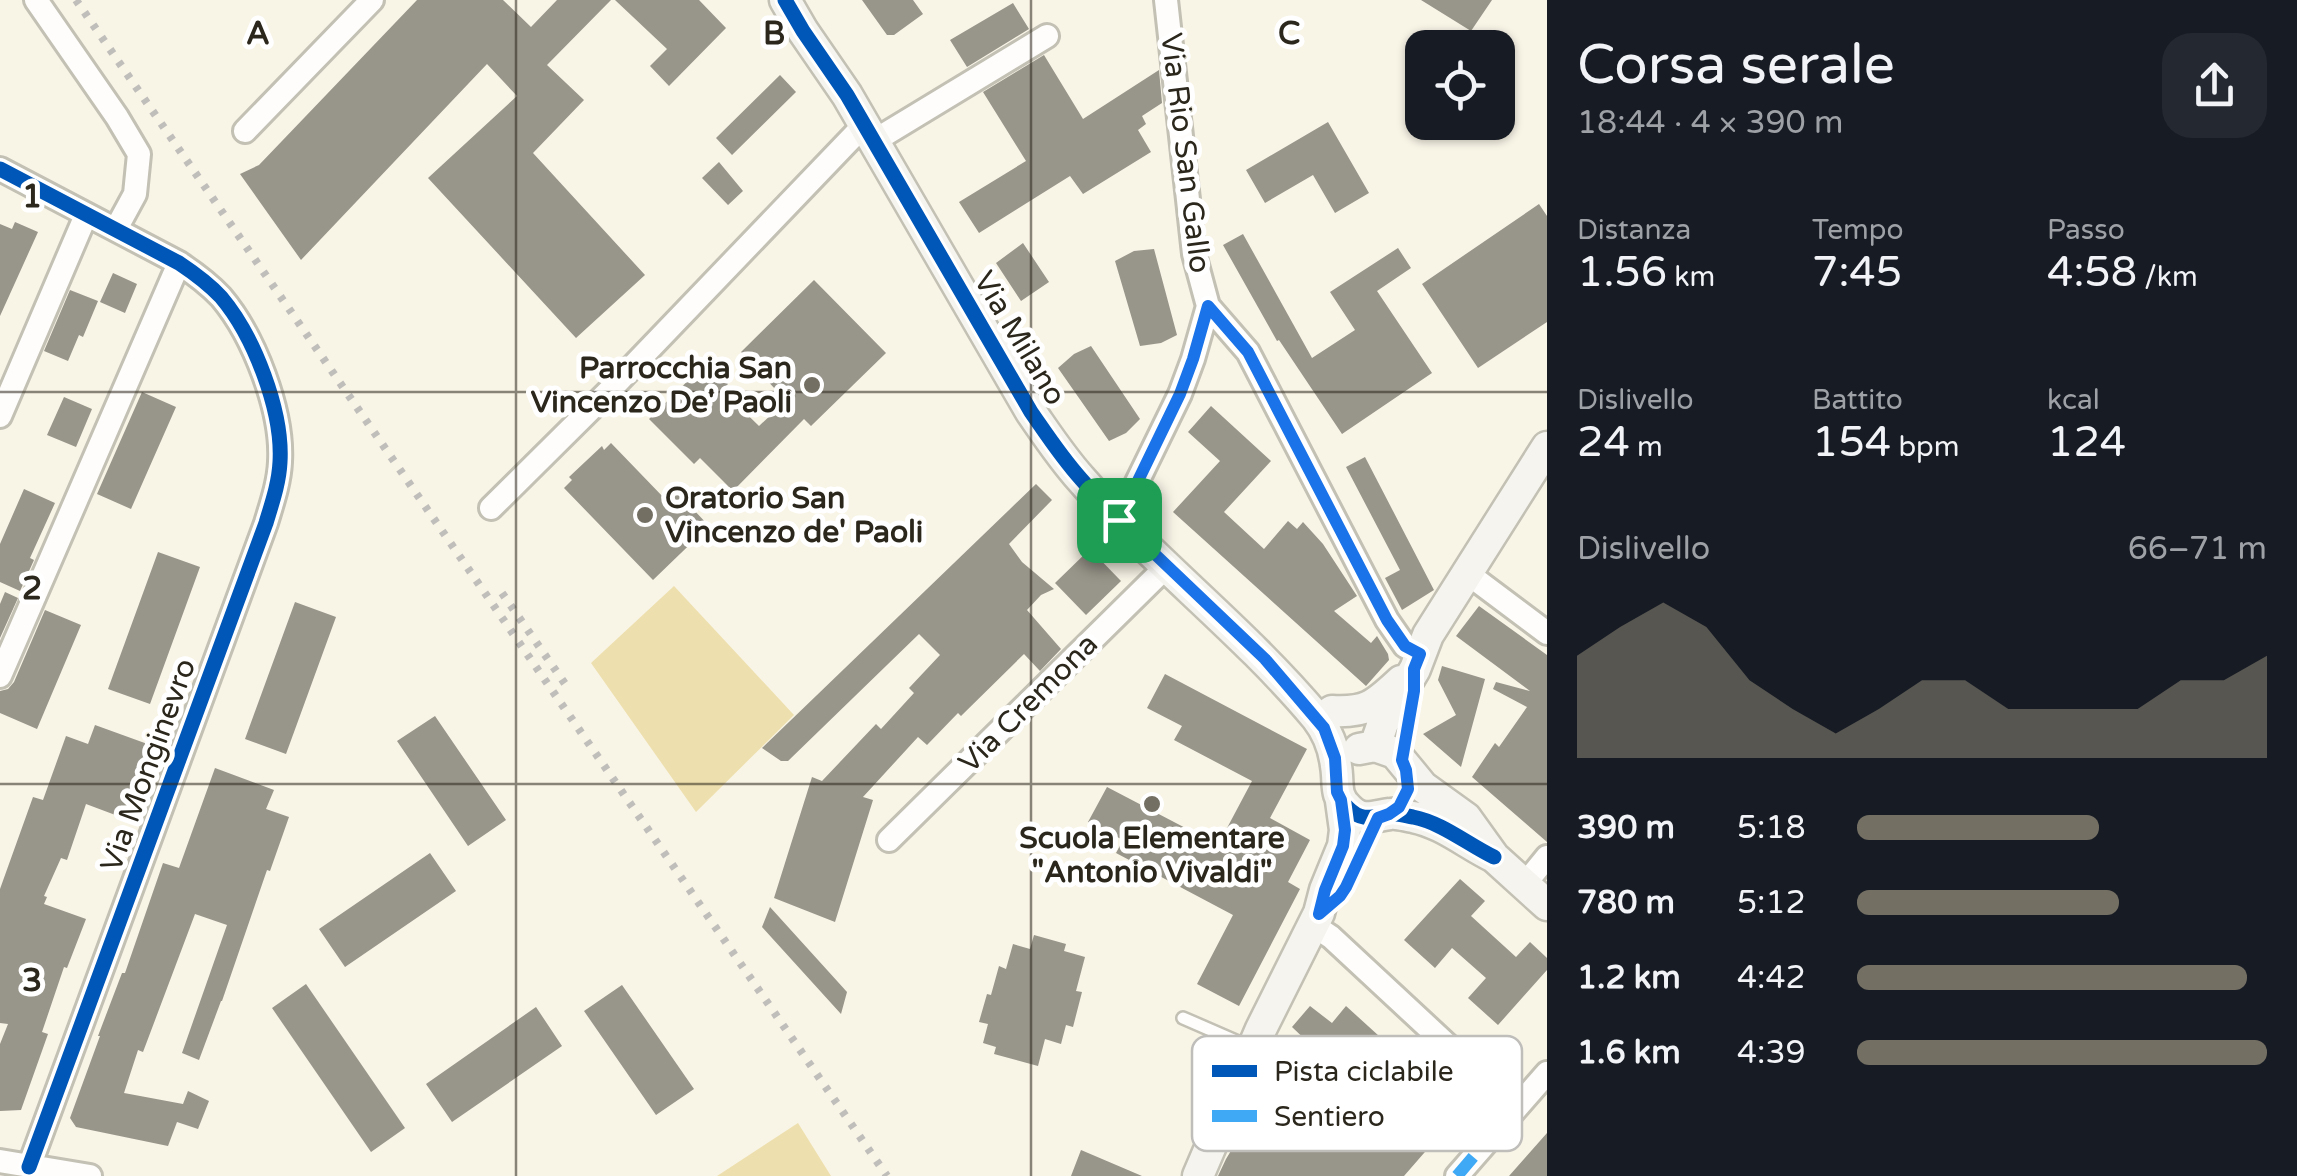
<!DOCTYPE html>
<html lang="it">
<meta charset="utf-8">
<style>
:root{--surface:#171b24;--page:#242831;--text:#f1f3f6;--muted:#9ea1a6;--accent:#736f63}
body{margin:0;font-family:"Varela Round",sans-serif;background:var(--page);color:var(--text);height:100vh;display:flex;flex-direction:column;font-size:38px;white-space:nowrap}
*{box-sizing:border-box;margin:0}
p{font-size:32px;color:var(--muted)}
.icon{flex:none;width:55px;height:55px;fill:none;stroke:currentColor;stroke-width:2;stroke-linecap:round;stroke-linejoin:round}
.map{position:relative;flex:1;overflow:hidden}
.details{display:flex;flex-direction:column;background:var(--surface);width:750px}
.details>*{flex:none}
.fabs{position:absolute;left:1405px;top:30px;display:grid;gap:20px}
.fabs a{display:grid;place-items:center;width:110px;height:110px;border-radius:20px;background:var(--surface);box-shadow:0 2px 8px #0004;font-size:50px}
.pin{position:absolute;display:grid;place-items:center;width:85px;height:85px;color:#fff;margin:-42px;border-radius:20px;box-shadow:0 5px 15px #0006}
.round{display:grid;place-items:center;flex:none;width:105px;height:105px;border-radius:30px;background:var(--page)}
.summary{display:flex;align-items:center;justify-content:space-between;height:170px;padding:0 30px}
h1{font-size:55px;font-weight:600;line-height:75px}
.figures{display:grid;grid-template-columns:repeat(3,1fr);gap:15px;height:170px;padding:10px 30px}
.figures div{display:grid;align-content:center}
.figures b{font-size:42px;font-weight:600}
.figures small{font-size:28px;font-weight:400}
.figures p{font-size:28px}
.chart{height:280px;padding:20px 30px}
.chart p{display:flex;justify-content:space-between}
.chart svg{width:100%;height:180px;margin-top:10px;fill:var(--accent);opacity:.7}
ul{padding:0 30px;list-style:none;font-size:32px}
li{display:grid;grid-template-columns:160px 120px 1fr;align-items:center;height:75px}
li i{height:25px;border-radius:12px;background:var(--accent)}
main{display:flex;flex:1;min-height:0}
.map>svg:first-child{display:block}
.green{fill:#eee0ae}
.building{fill:#98958a}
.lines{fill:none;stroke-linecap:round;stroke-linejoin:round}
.lane-casing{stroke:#c3c0b4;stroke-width:16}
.street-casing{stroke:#c3c0b4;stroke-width:28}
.secondary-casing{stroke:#c3c0b4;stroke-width:35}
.lane{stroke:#fefdfb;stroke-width:11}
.street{stroke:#fefdfb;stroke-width:22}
.secondary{stroke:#f5f4ef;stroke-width:30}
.rail{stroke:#c0bebb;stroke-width:8;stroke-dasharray:5 10;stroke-linecap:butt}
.quiet{stroke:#3fa9f5;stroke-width:12;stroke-dasharray:25 12;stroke-linecap:butt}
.cycleway-casing{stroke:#fff;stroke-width:21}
.cycleway{stroke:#0057b8;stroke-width:15}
.route-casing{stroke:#fff;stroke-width:20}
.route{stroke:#1a73e8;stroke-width:12}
.grid{fill:none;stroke:#2b271c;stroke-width:2.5;stroke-opacity:0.55}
.poi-dot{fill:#736f63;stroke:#fff;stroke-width:4}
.labels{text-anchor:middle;stroke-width:10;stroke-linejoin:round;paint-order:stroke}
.street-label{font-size:30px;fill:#2b271c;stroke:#fff}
.poi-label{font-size:30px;font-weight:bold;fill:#2b271c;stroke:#fff;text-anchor:end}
.key{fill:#fff;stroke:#bfbebb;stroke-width:2.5}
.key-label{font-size:28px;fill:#2b271c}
.grid-label{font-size:32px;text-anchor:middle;font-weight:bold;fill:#2b271c;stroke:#fff;stroke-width:10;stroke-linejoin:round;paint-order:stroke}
</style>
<main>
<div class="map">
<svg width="1547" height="1176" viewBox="0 0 1547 1176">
<rect width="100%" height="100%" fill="#f8f4e6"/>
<!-- green -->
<path class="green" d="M674 586 794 715 696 812 591 663Z
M798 1123 831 1176H717Z"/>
<!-- building -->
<path class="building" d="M417 0H503L531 27 557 0H611L547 65 584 100 533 153 645 275 576 338 428 178 517 96 487 64 301 260 240 174 259 165Z
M615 0H699L726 28 669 86 650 66 667 49Z
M862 0H913L923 14 894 35H887Z
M1421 0H1492L1471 31Z
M1013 3 1029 29 967 67 950 40Z
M1044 55 1083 119 1159 70 1162 103 1142 116 1146 124 1138 130 1151 152 1083 194 1070 176 979 233 959 202 1026 161 983 92Z
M780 75 796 92 732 155 716 138Z
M1328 122 1369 193 1335 213 1313 175 1265 203 1246 170Z
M719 162 743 191 728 205 702 178Z
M1539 204 1547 216V322L1478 368 1422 284Z
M15 222 38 232 0 316V224L12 229Z
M1243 234 1312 358 1355 330 1330 292 1398 248 1411 268 1377 291 1432 373 1342 434 1279 340 1277 341 1223 245Z
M1023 243 1049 282 1021 301 996 263Z
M1154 249 1177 335 1161 343 1140 346 1115 261 1134 251Z
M113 273 137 284 125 313 100 302Z
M814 280 886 353 811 426 804 419 733 491 700 458 694 464 649 419 707 362 728 384 722 390 759 426 786 401 741 352Z
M70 290 98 301 83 337 79 335 68 361 44 351Z
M1091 346 1140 419 1126 433 1109 441 1058 368 1074 354Z
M142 392 176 407 131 509 97 494Z
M64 397 92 409 76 447 47 435Z
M1211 406 1271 461 1224 512 1264 549 1288 521 1297 529 1303 522 1323 544 1357 596 1334 611 1371 643 1377 636 1388 654 1389 660 1366 686 1173 512 1220 461 1188 432Z
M611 443 666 500 676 491 709 526 653 580 564 488 572 480 569 477 602 446 604 450Z
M1365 457 1434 590 1402 610 1385 578 1400 570 1346 467Z
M1036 484 1052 500 1009 544 1022 562 1054 589 1041 595 1027 610 1061 649 1040 671 1024 654 961 716 958 713 927 745 918 737 863 797 873 800 835 922 774 898 812 777 822 781 876 724 881 729 914 693 909 688 940 655 919 634 788 761H781L762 748Z
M24 489 55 503 30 558 34 560 20 591 0 582V544Z
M1090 549 1121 581 1086 615 1055 583Z
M158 552 200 567 150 704 108 689Z
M5 592 18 598 0 638V604Z
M295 602 336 617 286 754 245 739Z
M1479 606 1547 655V842L1472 777 1495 743 1499 747 1527 707 1493 689 1496 682 1530 691 1456 636Z
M45 610 81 625 37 729 0 713V691L8 689 14 682Z
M1442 666 1485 679 1461 767 1423 734 1456 715 1438 680Z
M1165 674 1307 749 1270 818 1310 840 1288 882 1300 889 1239 1006 1197 984 1233 915 1116 853 1123 840 1088 822 1107 787 1218 845 1252 781 1174 740 1182 726 1147 708Z
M435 716 506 820 468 846 397 741Z
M95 725 153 746 126 819 86 804 67 860 61 858 44 896 47 897 44 904 86 919 67 968 64 967 42 1032 48 1034 21 1110 0 1111V1044L8 1024 0 1023V889L33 797 43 800 66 736 88 744Z
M215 768 274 790 266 809 289 817 270 871 267 870 222 1001H221L199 1060 182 1053 227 925 195 914 143 1052 138 1050 124 1093 183 1104 188 1091 209 1101 198 1129 177 1122 168 1146 76 1127 70 1118 100 1036H98L122 973H125L163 863 179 868Z
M430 853 456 891 345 967 319 929Z
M1460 879 1485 901 1471 916 1516 957 1530 942 1547 958V970L1498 1025 1468 998 1486 978 1452 948 1435 968 1404 940Z
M770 907 847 992 841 1014 762 927Z
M1034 935 1066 944 1064 951 1085 957 1076 991 1082 992 1073 1027 1066 1025 1061 1044 1045 1039 1038 1066 994 1054 996 1047 983 1043 988 1024 979 1022 987 994 991 995 999 966 1006 969 1013 944 1030 949Z
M306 984 405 1128 371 1152 272 1008Z
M622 985 694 1089 656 1115 584 1011Z
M1310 1006 1332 1023 1346 1006 1467 1116 1437 1151 1431 1145 1404 1176H1218L1226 1159 1246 1126 1314 1048 1292 1027Z
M536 1007 562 1046 452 1122 426 1084Z
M1547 1133V1176H1509Z
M1081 1150 1142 1176H1071Z"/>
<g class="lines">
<defs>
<path id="lane" d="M1183 1018 1252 1048"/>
<path id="street" d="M36 0 117 117 139 154 135 194 116 229
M245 131 372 0
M874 141 1047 36
M0 169 179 263C194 273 208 283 221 297 254 336 283 411 280 462 279 483 272 503 266 523L29 1167
M1208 306 1248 352 1387 620 1405 646 1420 654
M0 416 86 215
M491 508 609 391 864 125
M1119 519 1180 394 1193 359 1208 306 1194 254 1166 0
M1467 573 1547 633
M0 676 179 263
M889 840 1167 566
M1524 885 1547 857
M1313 925 1331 937 1515 1108
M0 1161 90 1176
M1457 1176 1547 1073"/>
<path id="secondary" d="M785 0 803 31 847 95 1031 412C1047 435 1062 458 1081 479 1154 563 1244 631 1316 717 1327 731 1334 749 1336 766 1339 782 1334 796 1348 808 1363 823 1373 816 1390 814 1397 813 1406 816 1413 817 1443 823 1467 844 1494 857
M1332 711C1368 713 1376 704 1401 681
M1375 746 1383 723 1415 669 1428 635 1547 447
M1359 749 1375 746 1395 753 1423 787 1466 818 1494 857 1547 905
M1198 1176 1261 1029 1319 913 1325 890 1343 846 1345 830 1341 801"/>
</defs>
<!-- lane casing -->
<use href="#lane" class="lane-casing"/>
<!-- street casing -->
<use href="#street" class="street-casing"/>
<!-- secondary casing -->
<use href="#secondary" class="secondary-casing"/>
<!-- lane -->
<use href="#lane" class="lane"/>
<!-- street -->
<use href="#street" class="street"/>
<!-- secondary -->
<use href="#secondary" class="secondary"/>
<!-- rail -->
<path class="rail" d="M76 0 887 1176
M502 593 570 691"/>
<!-- quiet -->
<path class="quiet" d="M1457 1176 1515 1108"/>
<defs>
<path id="cycleway" d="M785 0 803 31 847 95 1031 412C1047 435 1062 458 1081 479 1154 563 1244 631 1316 717 1327 731 1334 749 1336 766 1339 782 1334 796 1348 808 1363 823 1373 816 1390 814 1397 813 1406 816 1413 817 1443 823 1467 844 1494 857
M0 169 179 263C194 273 208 283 221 297 254 336 283 411 280 462 279 483 272 503 266 523L29 1167"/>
</defs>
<!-- cycleway casing -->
<use href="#cycleway" class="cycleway-casing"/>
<!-- cycleway -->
<use href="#cycleway" class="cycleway"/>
</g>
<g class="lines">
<defs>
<path id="route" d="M1208 306 1248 352 1387 620 1405 646 1420 654 1414 669V691L1402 760 1406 770 1408 789 1399 807 1389 814 1378 818 1346 887 1340 896 1319 914 1325 890 1343 846 1345 830 1341 800 1337 792 1335 758 1324 728 1265 659 1119 520 1180 394 1193 359Z"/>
</defs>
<!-- route casing -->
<use href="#route" class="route-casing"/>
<!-- route -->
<use href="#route" class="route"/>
</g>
<!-- grid -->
<path class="grid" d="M516 0V1176M1031 0V1176M0 392H1547M0 784H1547"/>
<!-- markers -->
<g class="poi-dot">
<circle cx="812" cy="385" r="10"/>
<circle cx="645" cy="515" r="10"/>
<circle cx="1152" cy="804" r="10"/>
</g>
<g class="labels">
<!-- street labels -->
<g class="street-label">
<text transform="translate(1186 153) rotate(83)" y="10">Via Rio San Gallo</text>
<text transform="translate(1020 338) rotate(59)" y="10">Via Milano</text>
<text transform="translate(1028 703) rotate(-45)" y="10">Via Cremona</text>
<text transform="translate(148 765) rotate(-70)" y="10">Via Monginevro</text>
</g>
<!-- poi labels -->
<g class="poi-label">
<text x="792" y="378">Parrocchia San<tspan x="792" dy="34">Vincenzo De' Paoli</tspan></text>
<text x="665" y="508" text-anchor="start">Oratorio San<tspan x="665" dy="34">Vincenzo de' Paoli</tspan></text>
<text x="1152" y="848" text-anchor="middle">Scuola Elementare<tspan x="1152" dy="34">"Antonio Vivaldi"</tspan></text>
</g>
</g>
<!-- legend -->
<rect x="1192" y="1036" width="330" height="115" rx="15" class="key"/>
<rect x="1212" y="1065" width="45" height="12" fill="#0057b8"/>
<rect x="1212" y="1110" width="45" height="12" fill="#3fa9f5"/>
<g class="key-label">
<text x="1274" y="1081">Pista ciclabile</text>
<text x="1274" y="1126">Sentiero</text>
</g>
<g class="grid-label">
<text x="258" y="44">A</text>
<text x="774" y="44">B</text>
<text x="1289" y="44">C</text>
<text x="32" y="207">1</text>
<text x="32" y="599">2</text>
<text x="32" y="991">3</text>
</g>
</svg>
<div class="fabs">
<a><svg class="icon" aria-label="locate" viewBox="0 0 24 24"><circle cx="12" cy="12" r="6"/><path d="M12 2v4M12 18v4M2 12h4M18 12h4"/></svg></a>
</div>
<div class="pin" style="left:1119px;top:520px;background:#1e9e55"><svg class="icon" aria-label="arrive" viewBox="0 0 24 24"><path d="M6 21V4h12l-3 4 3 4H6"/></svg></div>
</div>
<section class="details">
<div class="summary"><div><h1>Corsa serale</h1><p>18:44 · 4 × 390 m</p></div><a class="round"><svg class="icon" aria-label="share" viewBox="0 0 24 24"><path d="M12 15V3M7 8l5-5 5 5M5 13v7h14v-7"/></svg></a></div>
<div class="figures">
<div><p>Distanza</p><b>1.56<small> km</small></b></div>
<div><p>Tempo</p><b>7:45</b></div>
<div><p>Passo</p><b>4:58<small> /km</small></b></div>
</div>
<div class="figures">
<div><p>Dislivello</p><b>24<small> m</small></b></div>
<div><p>Battito</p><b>154<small> bpm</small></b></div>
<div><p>kcal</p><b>124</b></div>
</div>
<div class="chart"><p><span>Dislivello</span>66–71 m</p>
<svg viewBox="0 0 160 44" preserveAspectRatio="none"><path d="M0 44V19L10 12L20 6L30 12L40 25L50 32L60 38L70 32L80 25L90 25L100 32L110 32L120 32L130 32L140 25L150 25L160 19V44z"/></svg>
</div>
<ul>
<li><b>390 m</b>5:18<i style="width:59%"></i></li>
<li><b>780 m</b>5:12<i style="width:64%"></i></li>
<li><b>1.2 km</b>4:42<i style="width:95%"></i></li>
<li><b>1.6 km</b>4:39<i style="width:100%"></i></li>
</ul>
</section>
</main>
